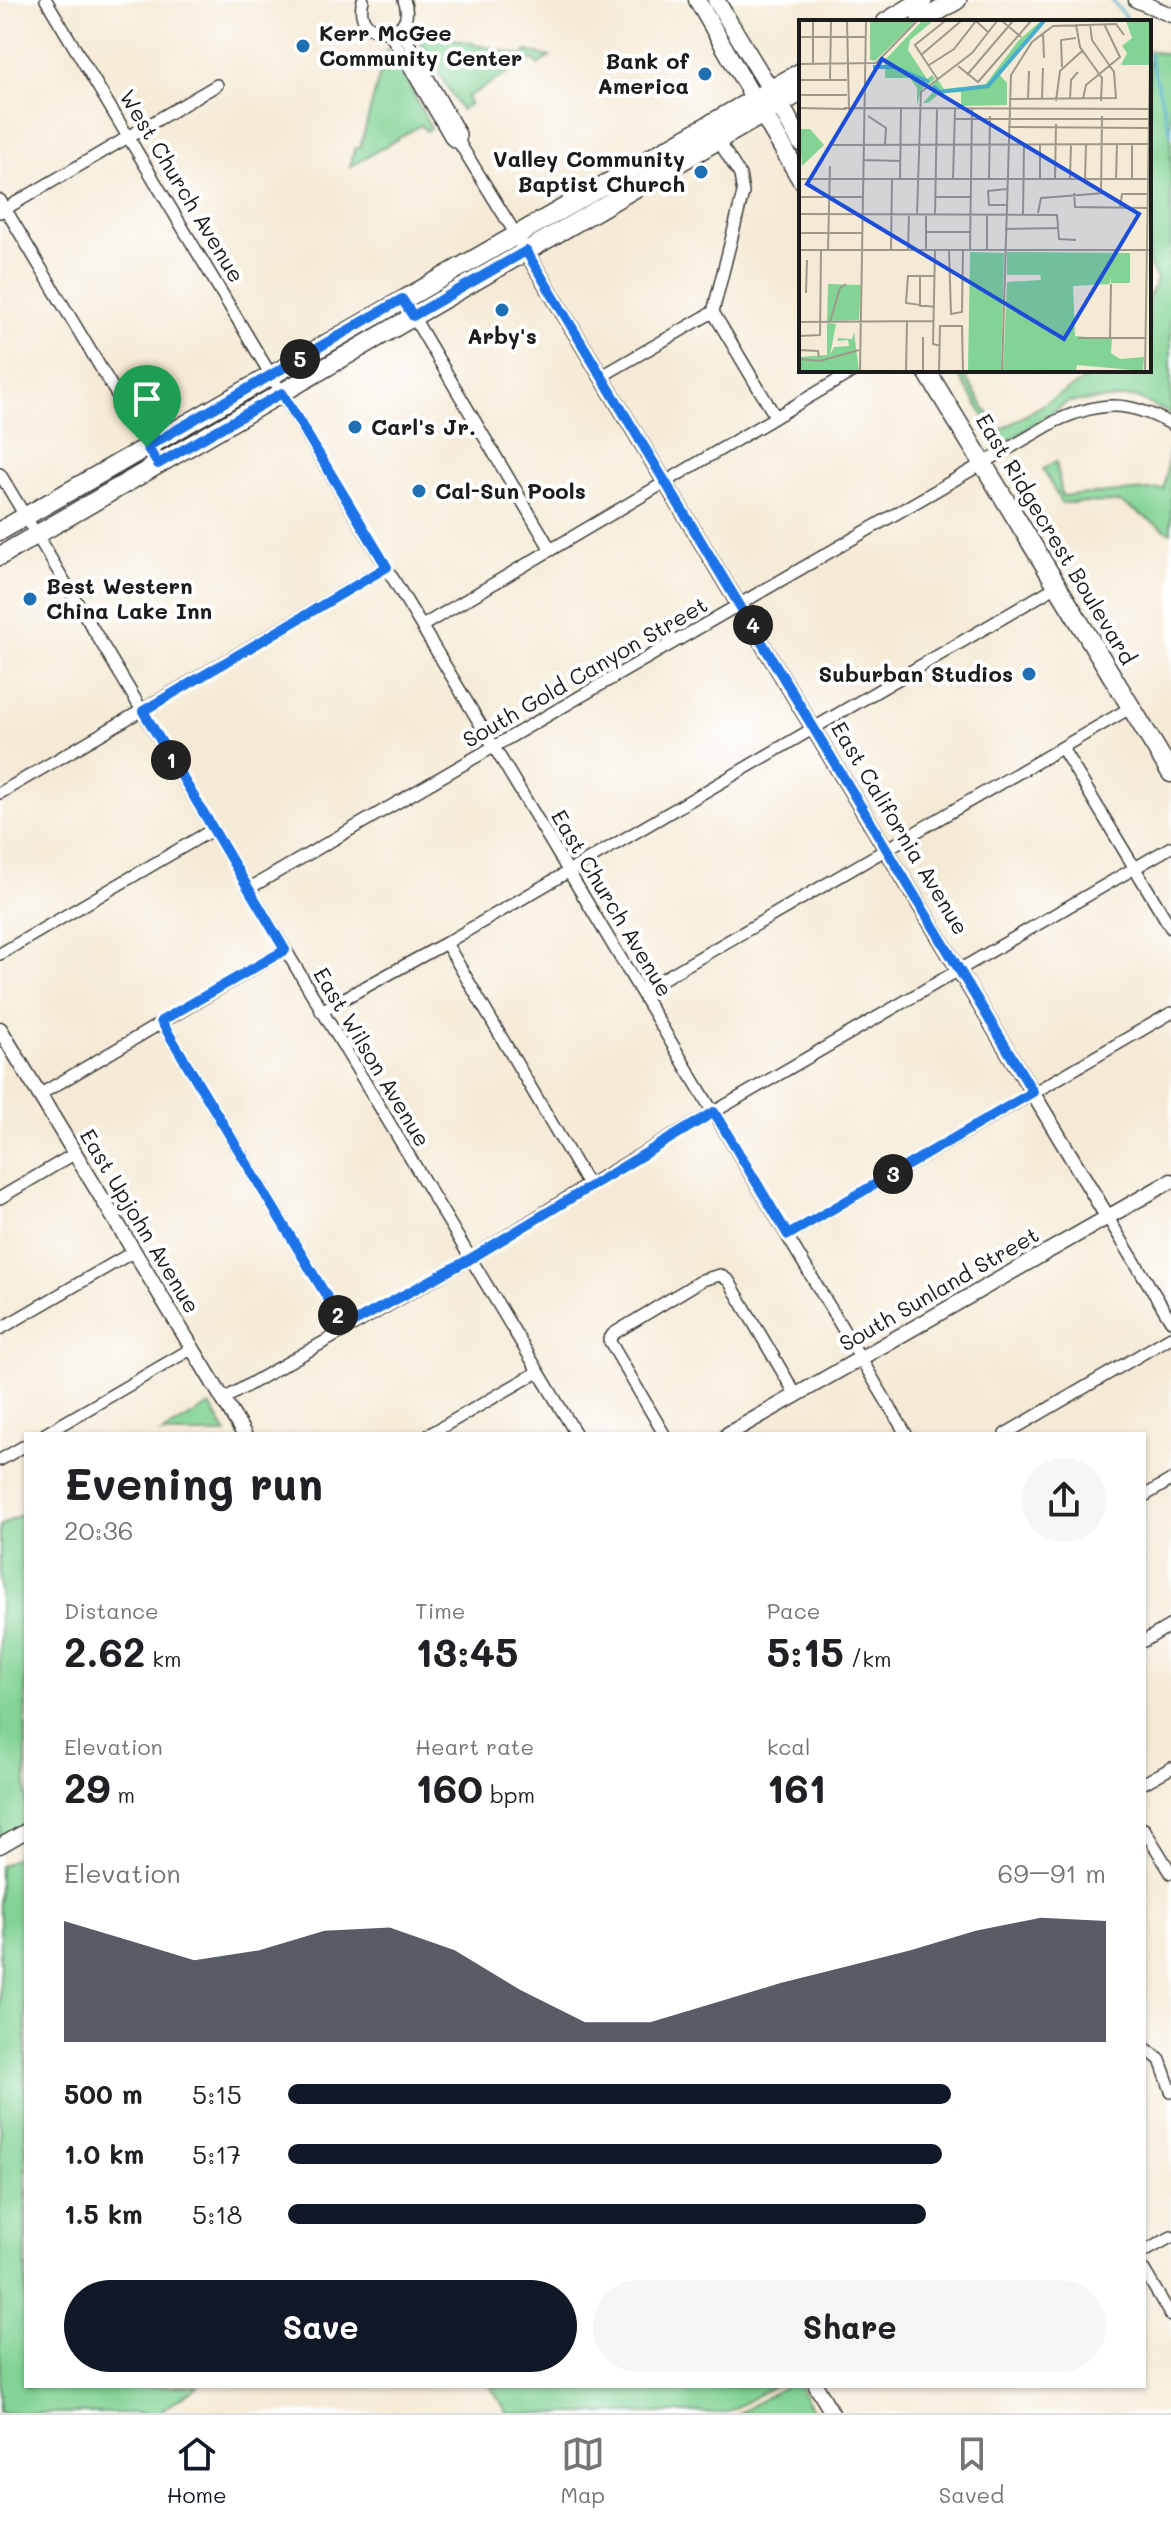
<!DOCTYPE html>
<meta charset="utf-8">
<style>
:root{--surface:#fff;--page:#f6f6f6;--text:#202124;--muted:#757577;--line:#e0e0e0;--accent:#111827}
body{margin:0;font-family:Mali,sans-serif;background:var(--page);color:var(--text);height:100vh;display:flex;flex-direction:column;font-size:30px;white-space:nowrap}
*{box-sizing:border-box;margin:0}
p{font-size:26px;color:var(--muted)}
.icon{flex:none;width:44px;height:44px;fill:none;stroke:currentColor;stroke-width:2;stroke-linecap:round;stroke-linejoin:round}
.map{position:relative;flex:1;overflow:hidden}
.sheet{position:absolute;left:24px;top:1432px;width:1122px;height:956px;display:flex;flex-direction:column;background:var(--surface);border-radius:0px;box-shadow:0 2px 6px #0004}
.sheet>*{flex:none}
.pin{position:absolute;display:grid;place-items:center;width:68px;height:68px;color:#fff;margin:-82px -34px;border-radius:50% 50% 50% 0;rotate:-45deg;box-shadow:0 0 8px #0007}
.pin .icon{rotate:45deg}
.km{position:absolute;width:40px;height:40px;margin:-20px;border-radius:50%;background:#222;color:#fff;font-size:22px;line-height:40px;text-align:center}
.round{display:grid;place-items:center;flex:none;width:84px;height:84px;border-radius:42px;background:var(--page)}
.head{display:flex;align-items:center;justify-content:space-between;height:136px;padding:0 40px}
h1{font-size:44px;font-weight:800;line-height:60px}
.stats{display:grid;grid-template-columns:repeat(3,1fr);gap:12px;height:136px;padding:8px 40px}
.stats div{display:grid;align-content:center}
.stats b{font-size:40px;font-weight:800}
.stats small{font-size:22px;font-weight:400}
.stats p{font-size:22px}
.chart{height:224px;padding:16px 40px}
.chart p{display:flex;justify-content:space-between}
.chart svg{width:100%;height:144px;margin-top:8px;fill:var(--accent);opacity:.7}
.action{display:flex;gap:16px;margin-top:auto;padding:16px 40px}
.action a{flex:1;height:92px;border-radius:48px;background:var(--accent);color:#fff;font-size:32px;font-weight:800;line-height:92px;text-align:center}
.action a+a{background:var(--page);color:var(--text)}
ul{padding:0 40px;list-style:none;font-size:26px}
li{display:grid;grid-template-columns:128px 96px 1fr;align-items:center;height:60px}
li i{height:20px;border-radius:10px;background:var(--accent)}
.menu{display:flex;justify-content:space-around;align-items:center;height:112px;border-top:2px solid var(--line);background:var(--surface);font-size:22px;color:var(--muted)}
.menu a{display:grid;justify-items:center;gap:4px}
.menu .on{color:var(--accent)}
.map>svg:first-child{display:block}
.green{fill:#82d394;stroke:#4f7858;stroke-width:2}
.lines{fill:none;stroke-linecap:round;stroke-linejoin:round}
.stream{stroke:#4aadc9;stroke-width:3}
.minor-casing{stroke:#3d3b38;stroke-width:14}
.tertiary-casing{stroke:#3d3b38;stroke-width:17}
.secondary-casing{stroke:#3d3b38;stroke-width:19}
.primary-casing{stroke:#3d3b38;stroke-width:21}
.minor{stroke:#fff;stroke-width:11}
.tertiary{stroke:#fff;stroke-width:14}
.secondary{stroke:#fff;stroke-width:16}
.primary{stroke:#fff;stroke-width:18}
.route-casing{stroke:#fff;stroke-width:16}
.route{stroke:#1a73e8;stroke-width:10}
.poi-dot{fill:#1f6fb2;stroke:#fff;stroke-width:3}
.labels{text-anchor:middle;stroke-width:8;stroke-linejoin:round;paint-order:stroke}
.poi-label{font-size:22px;font-weight:bold;fill:#1c1c1c;stroke:#fff;text-anchor:start}
.street-label{font-size:22px;fill:#1c1c1c;stroke:#fff}
.inset-river{fill:none;stroke:#4aadc9;stroke-width:4}
.inset-road{fill:none;stroke:#9e988b;stroke-width:2}
.view{fill:#1d4ed8;fill-opacity:0.15;stroke:#1d4ed8;stroke-width:4}
.inset-edge{fill:none;stroke:#1c1c1c;stroke-width:4}
</style>
<div class="map">
<svg width="1171" height="2413" viewBox="0 0 1171 2413">
<rect width="100%" height="100%" fill="#fff"/>
<filter id="ink" filterUnits="userSpaceOnUse"><feTurbulence type="fractalNoise" baseFrequency=".0125" numOctaves="2"/><feDisplacementMap in="SourceGraphic" scale="16" xChannelSelector="R" yChannelSelector="G"/><feConvolveMatrix kernelMatrix="1 2 1 2 8 2 1 2 1" color-interpolation-filters="sRGB"/></filter>
<filter id="wash" filterUnits="userSpaceOnUse"><feTurbulence type="fractalNoise" baseFrequency=".006" numOctaves="4" result="noise"/><feDisplacementMap in="SourceGraphic" scale="32" xChannelSelector="R" yChannelSelector="G"/><feGaussianBlur stdDeviation="1.8" result="paint"/><feColorMatrix in="noise" values="0 0 0 0 0 0 0 0 0 0 0 0 0 0 0 0 0 1.4 0 .05"/><feComposite in="paint" operator="in"/></filter>
<g filter="url(#wash)">
<rect width="100%" height="100%" fill="#f5ead5"/>
<!-- green -->
<path class="green" d="M418 30 523 56 527 51 550 57 538 65 533 59 467 97 470 104 461 110 415 34Z
M386 50 394 57 431 128 426 131 421 125 350 167 355 148H360Z
M1171 50V414L1135 397 1068 402 1009 441H1000L955 370H961L999 431 1101 370H1149V296L1157 279 1149 265V51L1169 55Z
M1171 439V533L1120 502 1061 503 1043 469 1056 461 1062 496 1164 489Z
M210 1405 227 1434H161Z
M26 1512V1822L0 1837V1526Z
M26 1852V2386H198L157 2413H0V1866Z
M490 2386H774L726 2413H508Z
M785 2386H798L814 2413H739Z"/>
<g class="lines">
<!-- stream -->
<path class="stream" d="M1112 0 1129 22
M1149 54 1171 134"/>
</g>
</g>
<g filter="url(#ink)">
<g class="lines">
<defs>
<path id="minor" d="M46 0 906 1434
M363 0C351 43 420 42 404 0
M400 28 460 134V144
M390 34 452 140 460 144 515 233
M0 200 150 450
M0 212 217 85
M713 312 775 416
M411 313 551 550
M602 376 713 312 743 193 740 175 718 140
M0 474 576 1434
M422 626 855 370
M1062 748 1171 928
M0 793 387 567
M248 889 1056 421C1100 401 1128 400 1171 424
M446 943 588 1185
M0 954 212 830
M642 991 1130 708
M321 1011 446 943 1057 586
M161 1021 345 1327
M39 1095 285 950
M0 1198 74 1154
M1108 1218 1171 1321
M788 1235 1171 1013
M0 1329 133 1252
M222 1400 470 1259 588 1185 1171 847
M45 1434 191 1349
M430 1434 538 1372
M664 1434 609 1340 613 1334 702 1280 720 1275 729 1281 796 1395
M1005 1434 1171 1337
M0 1460 26 1445
M1144 1496 1171 1480
M1144 1641 1171 1625
M1144 1783 1171 1768
M1144 1829 1171 1873
M1144 2047 1160 2060 1171 2091
M1144 2252 1171 2237
M1144 2270 1171 2316"/>
<path id="tertiary" d="M1136 0 1171 15
M522 245 1108 1218
M0 1029 244 1434
M728 1434 1171 1181
M0 1846 26 1831
M816 2386 832 2413"/>
<path id="secondary" d="M697 0 754 99
M716 0 770 89"/>
<path id="primary" d="M886 22 923 0
M920 22 957 0
M774 95 801 142
M758 105 801 179
M926 370 1171 773
M0 531 801 72
M0 556 801 92"/>
</defs>
<!-- minor casing -->
<use href="#minor" class="minor-casing"/>
<!-- tertiary casing -->
<use href="#tertiary" class="tertiary-casing"/>
<!-- secondary casing -->
<use href="#secondary" class="secondary-casing"/>
<!-- primary casing -->
<use href="#primary" class="primary-casing"/>
<!-- minor -->
<use href="#minor" class="minor"/>
<!-- tertiary -->
<use href="#tertiary" class="tertiary"/>
<!-- secondary -->
<use href="#secondary" class="secondary"/>
<!-- primary -->
<use href="#primary" class="primary"/>
</g>
</g>
<g class="lines" filter="url(#ink)">
<defs>
<path id="route" d="M526 251 1033 1092 788 1235 714 1112 470 1259 345 1327 161 1021 285 950 143 711 387 567 282 393 158 464 147 447 402 299 413 316Z"/>
</defs>
<!-- route casing -->
<use href="#route" class="route-casing"/>
<!-- route -->
<use href="#route" class="route"/>
</g>
<!-- markers -->
<g class="poi-dot">
<circle cx="303" cy="46" r="8"/>
<circle cx="705" cy="74" r="8"/>
<circle cx="701" cy="172" r="8"/>
<circle cx="502" cy="310" r="8"/>
<circle cx="355" cy="427" r="8"/>
<circle cx="419" cy="491" r="8"/>
<circle cx="30" cy="599" r="8"/>
<circle cx="1029" cy="674" r="8"/>
</g>
<g class="labels">
<!-- poi labels -->
<g class="poi-label">
<text x="319" y="41">Kerr McGee<tspan x="319" dy="25">Community Center</tspan></text>
<text x="689" y="69" text-anchor="end">Bank of<tspan x="689" dy="25">America</tspan></text>
<text x="685" y="167" text-anchor="end">Valley Community<tspan x="685" dy="25">Baptist Church</tspan></text>
<text x="502" y="344" text-anchor="middle">Arby's</text>
<text x="371" y="435">Carl's Jr.</text>
<text x="435" y="499">Cal-Sun Pools</text>
<text x="46" y="594">Best Western<tspan x="46" dy="25">China Lake Inn</tspan></text>
<text x="1013" y="682" text-anchor="end">Suburban Studios</text>
</g>
<!-- street labels -->
<g class="street-label">
<text transform="translate(182 186) rotate(59)" y="8">West Church Avenue</text>
<text transform="translate(1056 539) rotate(59)" y="8">East Ridgecrest Boulevard</text>
<text transform="translate(585 672) rotate(-30)" y="8">South Gold Canyon Street</text>
<text transform="translate(900 828) rotate(59)" y="8">East California Avenue</text>
<text transform="translate(612 903) rotate(59)" y="8">East Church Avenue</text>
<text transform="translate(372 1057) rotate(59)" y="8">East Wilson Avenue</text>
<text transform="translate(140 1221) rotate(59)" y="8">East Upjohn Avenue</text>
<text transform="translate(939 1289) rotate(-30)" y="8">South Sunland Street</text>
</g>
</g>
<!-- overview -->
<g transform="translate(799 20)">
<rect width="352" height="352" fill="#f5ead5"/>
<path d="M71 1H117L76 41 71 40ZM123 1H134L111 20 109 30 128 59 133 55 136 59 123 69 118 85V68L111 58H86V40ZM242 1H247L199 53 208 63V85L162 86V72L141 73 129 83H124L134 72 130 67 139 60 145 69 186 65 220 20ZM327 1H352V87L351 45H322L328 33 323 26 333 18ZM0 109H11L25 125 3 146ZM171 232 205 233 202 351H169ZM208 232 331 233V263H312V256L311 264 274 266 276 316 313 319 312 333 321 339 345 337 344 351 278 345 277 351H204L208 262 242 260 241 255H208ZM29 264 62 265 60 300 28 301ZM28 303 37 304 31 335 35 327 50 326 49 320 39 321V318L53 319 55 312 60 351H0V337L28 335Z" fill="#82d394"/>
<path class="inset-river" d="M74 47H95L130 62M134 66 141 72 189 66 245 1"/>
<path class="inset-road" d="M48 1 50 90M203 1 222 17M277 4 281 27 303 58 302 81M244 13 245 38M0 17H67M122 35 162 1M0 44 77 43 118 1M14 44V1M130 45 155 29 177 1 189 12M159 46 179 62 232 1M263 47 262 20 277 18M168 55 214 1M0 60H48M31 60 32 1M139 60 116 25 146 1M0 75H48M210 79 317 78 315 52 293 20 291 4M229 79 230 51M243 79 244 48M271 79 272 60 279 52M284 79 287 65 321 37 305 4M257 81 261 51 283 31M0 88 47 89M45 88 352 89M69 96 87 108 86 124M156 99H351M209 107 351 108M31 125 352 124M65 140 102 141M241 158V124M0 159H352M101 159 102 89M154 159 156 89M190 159 191 96M256 159 257 104M271 159 272 124M286 159 287 124M317 159 318 124M333 159V124M302 172 303 96M275 173 276 187 349 188M0 177H64M137 177H172M207 185H190L189 171 208 169M321 188 323 174H349M239 193 242 178 306 173M0 194 258 195 260 219 277 220M118 195 122 72 173 33 198 1M136 195 138 89M224 195 225 124M206 209 260 208M127 212H171M0 213H64M0 230H64M29 230 31 146M64 230H352M92 230 93 159M109 230 110 195M127 230V195M136 230 134 324 141 326M150 230 152 294 163 292 164 230M171 230 173 89M188 230V195M7 273 8 240M121 287V256M135 287 107 283 109 256H135M0 302 135 301M31 302 41 268 47 264M0 316 21 315 22 230M279 318H347M311 318 312 264M0 330 19 331 20 337M0 339 21 341 60 330M61 351 67 1M107 351 108 301M124 351V317M140 351 141 306H163L164 351M203 351 212 55 233 22 254 6 317 4 325 15M346 351 351 39"/>
<path class="view" d="M83 39 340 194 265 319 8 164Z"/>
<rect width="352" height="352" class="inset-edge"/>
</g>
</svg>
<div class="pin" style="left:147px;top:447px;background:#1e9e55"><svg class="icon" aria-label="arrive" viewBox="0 0 24 24"><path d="M6 21V4h12l-3 4 3 4H6"/></svg></div>
<b class="km" style="left:171px;top:760px">1</b>
<b class="km" style="left:338px;top:1315px">2</b>
<b class="km" style="left:893px;top:1174px">3</b>
<b class="km" style="left:753px;top:625px">4</b>
<b class="km" style="left:300px;top:359px">5</b>
<section class="sheet">
<div class="head"><div><h1>Evening run</h1><p>20:36</p></div><a class="round"><svg class="icon" aria-label="share" viewBox="0 0 24 24"><path d="M12 15V3M7 8l5-5 5 5M5 13v7h14v-7"/></svg></a></div>
<div class="stats">
<div><p>Distance</p><b>2.62<small> km</small></b></div>
<div><p>Time</p><b>13:45</b></div>
<div><p>Pace</p><b>5:15<small> /km</small></b></div>
</div>
<div class="stats">
<div><p>Elevation</p><b>29<small> m</small></b></div>
<div><p>Heart rate</p><b>160<small> bpm</small></b></div>
<div><p>kcal</p><b>161</b></div>
</div>
<div class="chart"><p><span>Elevation</span>69–91 m</p>
<svg viewBox="0 0 160 44" preserveAspectRatio="none"><path d="M0 44V7L10 13L20 19L30 16L40 10L50 9L60 16L70 28L80 38L90 38L100 32L110 26L120 21L130 16L140 10L150 6L160 7V44z"/></svg>
</div>
<ul>
<li><b>500 m</b>5:15<i style="width:81%"></i></li>
<li><b>1.0 km</b>5:17<i style="width:80%"></i></li>
<li><b>1.5 km</b>5:18<i style="width:78%"></i></li>
</ul>
<div class="action"><a>Save</a><a>Share</a></div>
</section>
</div>
<nav class="menu">
<a class="on"><svg class="icon" aria-label="home" viewBox="0 0 24 24"><path d="M3 11l9-7 9 7M6 9v11h12V9"/></svg>Home</a>
<a><svg class="icon" aria-label="map" viewBox="0 0 24 24"><path d="M3 6l6-2 6 2 6-2v14l-6 2-6-2-6 2zM9 4v14M15 6v14"/></svg>Map</a>
<a><svg class="icon" aria-label="saved" viewBox="0 0 24 24"><path d="M7 4h10v16l-5-4-5 4z"/></svg>Saved</a>
</nav>
